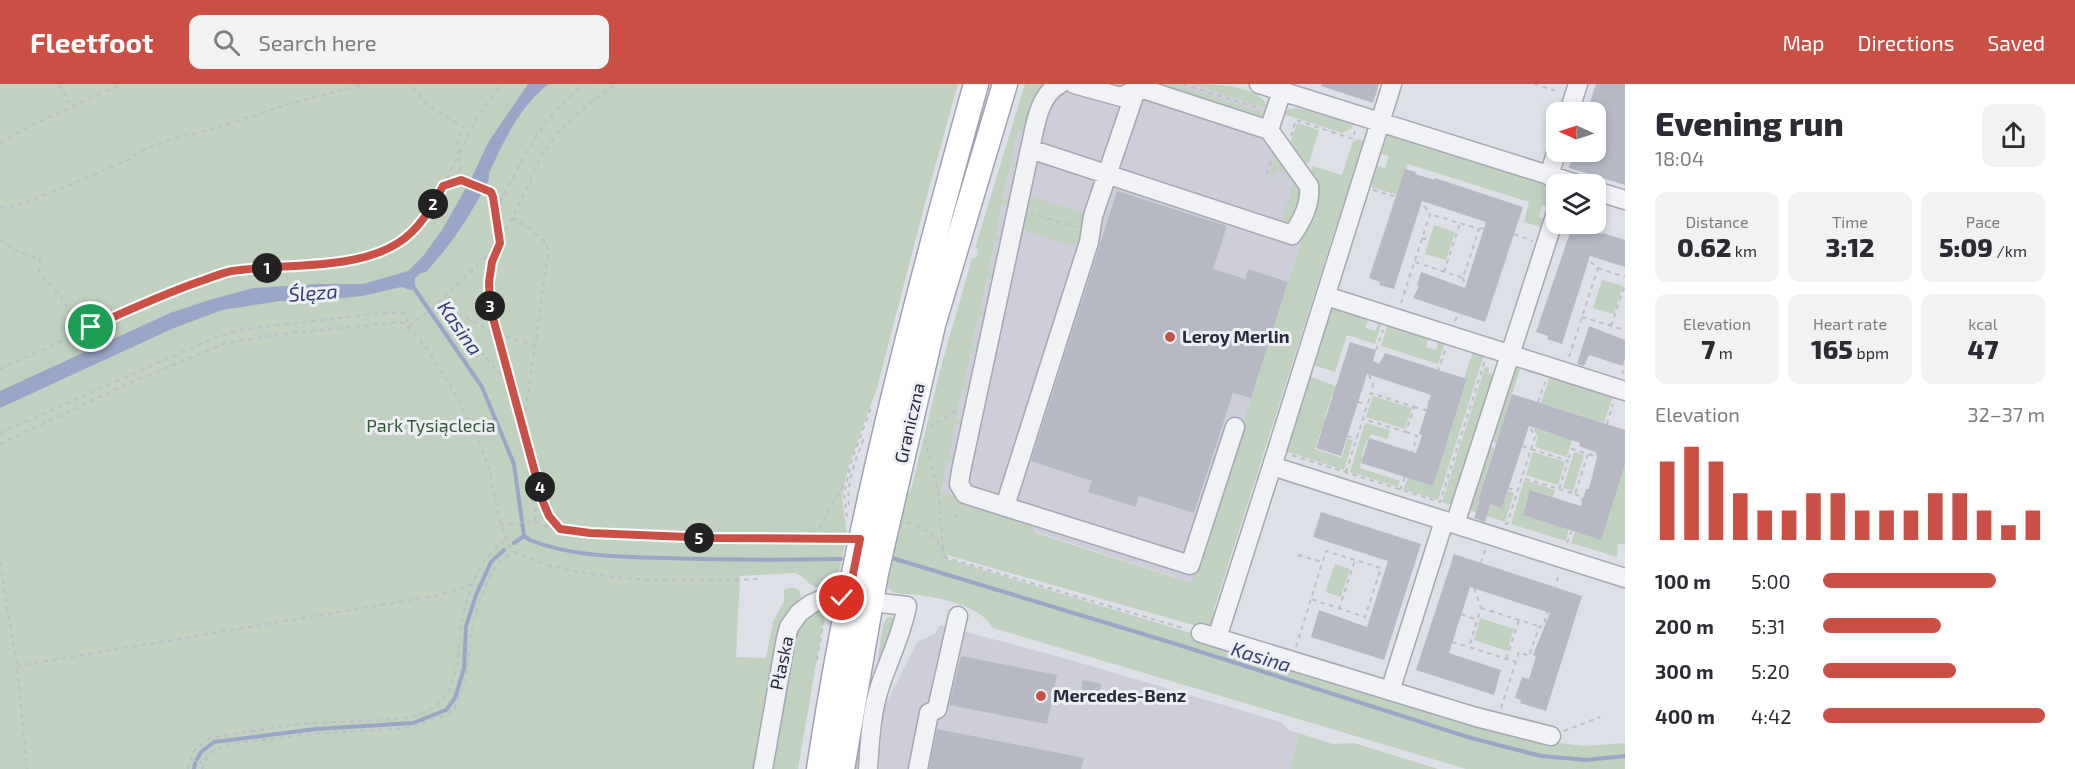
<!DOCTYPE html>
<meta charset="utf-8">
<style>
:root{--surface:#fff;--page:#f2f2f3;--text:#2b2b33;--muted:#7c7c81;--accent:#ca5046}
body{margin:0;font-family:"Exo 2",sans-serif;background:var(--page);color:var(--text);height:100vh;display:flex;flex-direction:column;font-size:22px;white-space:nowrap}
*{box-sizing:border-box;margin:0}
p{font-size:20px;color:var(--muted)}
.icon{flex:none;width:33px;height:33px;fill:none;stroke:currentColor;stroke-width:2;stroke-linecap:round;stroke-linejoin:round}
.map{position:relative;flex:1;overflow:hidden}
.side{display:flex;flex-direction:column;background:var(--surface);width:450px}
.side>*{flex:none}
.needle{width:39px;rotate:273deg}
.buttons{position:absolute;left:1546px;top:18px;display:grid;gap:12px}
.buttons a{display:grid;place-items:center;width:60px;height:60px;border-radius:12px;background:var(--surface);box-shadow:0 3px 9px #0003;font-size:30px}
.pin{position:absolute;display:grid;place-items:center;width:51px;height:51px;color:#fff;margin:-26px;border:3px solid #fff;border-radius:50%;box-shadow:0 2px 6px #0007}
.km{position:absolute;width:30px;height:30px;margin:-15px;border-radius:50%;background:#222;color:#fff;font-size:16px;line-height:30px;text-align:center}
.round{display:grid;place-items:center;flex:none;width:63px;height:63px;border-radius:12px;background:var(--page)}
.headline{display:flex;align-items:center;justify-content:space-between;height:102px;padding:0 30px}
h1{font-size:33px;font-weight:800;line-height:45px}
.metrics{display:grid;grid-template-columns:repeat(3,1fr);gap:9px;height:102px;padding:6px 30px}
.metrics div{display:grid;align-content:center;border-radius:12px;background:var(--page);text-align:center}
.metrics b{font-size:26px;font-weight:800}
.metrics small{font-size:16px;font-weight:400}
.metrics p{font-size:16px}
.chart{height:168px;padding:12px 30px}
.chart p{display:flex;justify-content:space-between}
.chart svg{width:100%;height:108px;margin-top:6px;stroke:var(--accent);stroke-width:6}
ul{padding:0 30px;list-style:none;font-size:20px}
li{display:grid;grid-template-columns:96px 72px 1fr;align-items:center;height:45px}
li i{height:15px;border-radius:8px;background:var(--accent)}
header{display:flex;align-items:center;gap:36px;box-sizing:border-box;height:84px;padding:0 30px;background:var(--accent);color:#fff}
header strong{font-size:28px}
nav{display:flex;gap:33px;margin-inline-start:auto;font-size:21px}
.search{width:420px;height:54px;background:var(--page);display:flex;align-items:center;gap:15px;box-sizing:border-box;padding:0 21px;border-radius:12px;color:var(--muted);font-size:22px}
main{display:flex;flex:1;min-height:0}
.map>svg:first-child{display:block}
.built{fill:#cdced9}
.green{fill:#c0d1c0}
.water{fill:#9aa6c7}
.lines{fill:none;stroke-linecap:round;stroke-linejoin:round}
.stream{stroke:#9aa6c7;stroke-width:4}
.building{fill:#b6b8c4}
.minor-casing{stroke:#a4a6b2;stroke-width:21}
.major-casing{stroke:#9ea2b3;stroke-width:27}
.path{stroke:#bdbec6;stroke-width:2;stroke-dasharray:4.5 4.5;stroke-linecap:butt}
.minor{stroke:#f1f2f6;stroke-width:18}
.major{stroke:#fff;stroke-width:24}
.route-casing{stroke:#fff;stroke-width:12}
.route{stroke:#ca5046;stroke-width:8}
.poi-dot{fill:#ca5046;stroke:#eeeff5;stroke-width:2}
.labels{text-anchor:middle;stroke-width:6;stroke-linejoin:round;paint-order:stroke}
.poi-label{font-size:18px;font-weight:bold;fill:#282b3e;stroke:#eeeff5;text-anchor:start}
.street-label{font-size:18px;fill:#282b3e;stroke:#eeeff5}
.park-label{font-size:18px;fill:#365937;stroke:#eeeff5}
.water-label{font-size:20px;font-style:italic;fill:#334171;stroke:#eeeff5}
</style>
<header>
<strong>Fleetfoot</strong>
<div class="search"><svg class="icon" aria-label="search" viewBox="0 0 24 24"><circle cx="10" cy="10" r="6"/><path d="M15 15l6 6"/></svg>Search here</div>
<nav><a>Map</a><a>Directions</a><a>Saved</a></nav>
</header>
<main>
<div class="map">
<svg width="1625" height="685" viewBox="0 0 1625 685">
<rect width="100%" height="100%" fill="#dee0e8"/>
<!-- built -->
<path class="built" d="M1033 0H1189L1283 30 1280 36 1282 50 1313 90 1316 100V110L1193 499 1036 448 1029 436 941 408 947 377 956 374 948 372 955 340 963 341 964 337 956 336 963 303 972 300 964 299 971 266 979 263 972 262 979 229 987 227 980 225 987 193 996 190 988 189 995 156 1003 153 996 152 1010 83 1019 80 1011 78 1018 45Z
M940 541 1060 573 1281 638 1290 647 1298 649 1291 685H879L883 625 917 558 935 550Z"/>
<!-- green -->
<path class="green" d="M0 0H958L928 108 877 304 849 380 842 412 847 451 838 492 818 504C808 501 805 492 795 489L740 492 736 573 766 574 773 538 784 517V506L792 503 799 506 801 512 755 685H0Z
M1025 0H1042L1028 47 1018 46 1011 78 1019 80V84L1010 83 1003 115 1011 117V121L1002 120 996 152 1003 153V158L995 156 988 188 996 190 995 194 987 193 980 225 987 227V231L979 230 972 262 979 263 980 268 971 267 964 298 972 300V305L963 303 956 335 964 337 963 341 955 340 949 372 956 374 955 378 947 377 941 408 1030 436 1036 449 1192 499 1316 111V100L1311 87 1313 82 1342 91 1353 57H1356L1357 55 1367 59 1361 64 1214 525 1216 531 1212 541 1204 544 947 471V475L1551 658 1584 662 1625 659V685H1466L993 544C979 521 944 515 919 511 907 509 896 512 888 504L886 496 900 432 912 402 942 279 972 174H976L978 165 975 164Z
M1163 0H1176L1268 30 1266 36 1161 5Z
M1189 0C1211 0 1262 0 1268 25Z
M1297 24 1355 36 1352 44 1342 49 1283 30 1289 25Z
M1297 39 1319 46 1309 79H1304L1290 60Z
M1388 50H1395L1552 100 1556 107 1551 124 1542 121 1539 133 1547 136 1543 144 1524 138 1529 118 1408 80 1397 111 1371 103 1377 82 1385 84 1389 72 1381 70Z
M1280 70C1295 90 1305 99 1298 124 1296 132 1294 136 1289 141L1272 136 1273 134 1282 136 1294 97 1286 94 1287 89 1276 86 1273 94 1269 93 1275 74Z
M1029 112 1089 130 1082 160 1075 158 1074 162 1023 146 1024 141 1022 140Z
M1434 141 1455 148 1446 176 1425 170Z
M1602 196 1623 202 1614 230 1593 224Z
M1334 223 1372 235 1371 237 1368 236 1365 244 1375 247 1378 240 1374 238 1375 236 1382 238 1375 260 1347 251 1335 288 1313 281 1330 226Z
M1388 240 1432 254 1431 256H1428L1426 263 1436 266 1438 259 1435 257V255L1445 258 1438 280 1381 262Z
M1473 267 1484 271 1438 416 1403 405 1408 394 1433 401 1467 296 1464 294Z
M1512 280 1520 282V286L1496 359 1486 356Z
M1485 283 1489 284 1488 289 1494 291 1454 422 1442 418Z
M1309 292 1338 303 1335 311H1332L1324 335 1327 337 1324 346H1321L1315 365 1342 374 1347 355 1353 356 1344 386 1285 367Z
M1550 292 1613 312 1604 339 1541 319Z
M1373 312 1412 324 1405 345 1366 333Z
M1365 339 1390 346 1387 355 1371 350 1364 363 1360 384 1400 397 1398 403 1350 388Z
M1533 344 1572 356 1567 373 1535 363 1538 353Z
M1484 361 1494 364 1478 416 1502 424 1508 407 1514 409 1505 438 1464 424Z
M1533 368 1565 378 1558 401 1526 391Z
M1574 368 1584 371 1573 407 1563 404Z
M1625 380V461L1618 459 1617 473 1571 459 1575 447Z
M1524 396 1555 406 1553 413 1531 406 1523 431 1569 445 1566 457 1511 440Z
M1335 480 1350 485 1341 513 1325 508Z
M819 525V529L824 533 798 685H769L795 549 805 534Z
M891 532 895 536 864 685H853C857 661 862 638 869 615 876 591 879 565 883 540L887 534Z
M1480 534 1514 545 1507 567 1474 556Z
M1298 649 1333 660 1354 659 1438 685H1291Z"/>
<!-- water -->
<path class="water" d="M528 0H549C520 21 504 57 489 89V96C471 130 452 160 426 188L421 189 415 194V203L411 206 401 203 362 212 303 218 280 217 222 226 174 244 0 324V307L170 229 206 217 253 204 317 200H363L408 187 423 172 442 146 470 97 489 57Z"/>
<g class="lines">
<!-- stream -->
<path class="stream" d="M412 201 482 303 514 380 524 452 530 456C572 473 622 473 666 474 724 476 782 476 841 475
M514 459 524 452
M892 474 1176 560 1471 654 1541 672 1586 676 1625 672
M197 675 201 668 214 658 316 645 413 639 446 626 455 614 464 584 466 542 476 511 491 478 504 466
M194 685 195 679"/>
</g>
<!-- building -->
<path class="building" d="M1322 0H1379L1373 19 1321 2Z
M1596 0H1625V101L1569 84 1574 68H1596V28H1587Z
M1405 85 1416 88 1415 90 1435 96V94L1523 123 1485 238 1413 214 1419 202 1417 201 1421 188 1465 204 1486 138 1422 117 1394 205 1379 201 1380 198 1369 194Z
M1117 107 1227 142 1213 185 1245 195 1248 185 1288 198 1251 314 1233 309 1194 429 1139 412 1136 423 1088 408 1092 397 1031 377Z
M1573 140 1602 150 1603 149 1625 156V183L1590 172 1562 260 1547 255 1548 252 1536 248Z
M1589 242 1625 256V275L1623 282 1589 271 1584 282 1577 280Z
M1350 258 1376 266 1373 277 1379 280 1385 269 1467 295 1433 402 1361 379 1369 354 1416 369 1422 351 1419 350 1431 311 1367 290 1341 372 1316 364Z
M1512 310 1625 346V380L1601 456 1523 431 1530 406 1581 422 1586 405H1589L1598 369 1579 362 1580 359 1529 342 1502 424 1490 420 1485 438 1474 434 1480 417 1478 416Z
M1321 428 1421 460 1384 576 1311 553 1319 526 1367 543 1388 477 1313 453Z
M1454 470 1582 512 1546 627 1520 619 1521 616 1515 614 1522 593 1529 595 1536 572 1533 571 1550 529 1470 503 1449 569 1501 586 1494 611 1416 586Z
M961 572 1057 591 1047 640 949 621Z
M1083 596 1101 600 1098 618 1079 615Z
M937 645 1084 674 1081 685H929Z"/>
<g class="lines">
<defs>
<path id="minor" d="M1060 0C1038 11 1035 44 1030 65L1292 151C1302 137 1311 120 1309 102L1269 46 1137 3
M1074 0 1121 13 1135 6
M1259 0 1577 100
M1392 0 1272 382 1625 494
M1569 28 1578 0
M1269 46 1282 7
M1030 65 961 387 959 400 965 410 1190 481 1235 343
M1549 92 1557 66
M1596 107 1625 116
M1326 212 1625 307
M1005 422 1089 158 1093 132 1138 0
M1455 440 1557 126
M1201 549 1476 633 1551 652
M1217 554 1272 382
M1390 607 1444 437
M763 685 786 554 789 543 799 529 811 520 827 513 907 522C902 550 889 575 880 602 871 629 870 657 868 685
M918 685 929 629 937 625 958 532"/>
<path id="major" d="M819 685C854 453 913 226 976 0
M842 685 876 489 933 241 1005 0"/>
</defs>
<!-- minor casing -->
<use href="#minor" class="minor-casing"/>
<!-- major casing -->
<use href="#major" class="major-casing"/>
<!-- path -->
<path class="path" d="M59 0 68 17 76 22
M1183 0 1261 25
M1534 0 1560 8
M1291 52 1296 36 1353 55 1355 47
M0 59 30 42 121 0
M1267 90 1271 77
M461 96 459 71 478 32 502 0
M1373 106 1396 113
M0 124 16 122 63 104 127 76 142 66 169 56 212 45 292 19 366 0
M496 126C520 80 542 31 585 0
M1030 129 1076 143
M512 134 530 145 546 159 548 169 524 339
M1479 145 1489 143
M1514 150 1533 157
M1422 154 1430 156
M0 155 15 166 40 175 39 186 46 196 60 212 74 233 91 243
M1415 178 1463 194 1479 145 1430 130
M1598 184 1625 193
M1444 188 1460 139
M1463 194 1466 205
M1401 219 1430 130 1425 123 1421 121
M439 220 510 301
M441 221 495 249 535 261
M1332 222 1487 270 1440 418 1282 368 1329 224Z
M431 226 500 159 492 109 461 96 443 102
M1582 233 1625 246
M1455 237 1459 227
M1611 242 1625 201
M1376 266 1383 246
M1569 273 1598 184 1587 175
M0 285 176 205 230 188 359 175 374 170 399 159 416 144 432 122 459 71 458 57 464 43 428 22 410 0
M1438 288 1445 266
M1622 290 1625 281
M1369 291 1373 300 1371 309
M1358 318 1367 320
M1538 318 1545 298
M1414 323 1426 326 1432 309
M1607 340 1613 320
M929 343 955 328 958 329
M1406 348 1417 352 1412 369
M0 349 207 257 238 246 382 229H405L409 242 426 229
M1347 352 1356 355
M925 355 938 407 944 473
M0 360 125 301 226 259 281 250 401 238C428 252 477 348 487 379 496 409 496 440 513 467 574 500 688 498 758 495
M1522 362 1531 365 1535 353 1530 343
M1589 370 1596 373 1599 363
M1346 388 1371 309 1414 323 1406 348 1363 335
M1508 404 1518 407
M1559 405 1575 410 1588 370 1572 365 1568 376
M1400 406 1406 390
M1575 410 1583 413 1580 423
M849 421C846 399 856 375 864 354
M847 433 844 411 851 378 871 324
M956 434 960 424
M535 437 536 395
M907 438C923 444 937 450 942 467
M1505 440H1507L1531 365 1568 377 1559 405 1522 394
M500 441 535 437C554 456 802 456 843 456
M560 445 549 432 543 418 529 359 495 249 490 223 489 199 492 178 500 159 544 67 558 48 589 20 615 0
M824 456 819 462 815 456 829 424 845 399
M1567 459 1572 446
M1298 471 1322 478
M944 473 1186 545
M0 478 17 582 27 685
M1481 479 1485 466
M1474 504 1481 524 1469 563 1516 578
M1554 506 1559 490
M1481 524 1538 542
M1339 525 1355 476
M1461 530 1477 536
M1452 558 1469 563
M1296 563C1306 531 1316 499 1326 467L1381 484 1365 533 1311 515
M1506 575 1519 536
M817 576 825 529
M17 582 440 511 472 500 484 477 505 455
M1501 624 1519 568 1529 572 1539 543 1543 542 1548 527
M1564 647 1600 633
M190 675 203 679
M188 685 194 667 210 654 297 640 400 635C461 626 455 586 462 537 464 525 468 513 472 502
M202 685 208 671 215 665 237 659 313 650 406 644 446 631 455 624 466 592 473 538 480 516 491 489 499 479 513 467"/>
<!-- minor -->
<use href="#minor" class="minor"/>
<!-- major -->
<use href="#major" class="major"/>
</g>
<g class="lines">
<defs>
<path id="route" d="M91 243C127 227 163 210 201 197 211 194 221 189 232 187 283 179 354 187 398 159 419 146 432 123 443 102L461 96 491 108 493 113 500 159 492 178 489 198 490 223 543 418 549 432 560 445 590 449 712 454 860 455 848 515 842 514"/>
</defs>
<!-- route casing -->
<use href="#route" class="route-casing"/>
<!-- route -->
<use href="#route" class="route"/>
</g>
<!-- markers -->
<g class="poi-dot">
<circle cx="1170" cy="253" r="6"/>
<circle cx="1041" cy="612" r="6"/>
</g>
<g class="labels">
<!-- poi labels -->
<g class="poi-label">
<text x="1182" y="259">Leroy Merlin</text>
<text x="1053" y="618">Mercedes-Benz</text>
</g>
<!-- street labels -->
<g class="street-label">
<text transform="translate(910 339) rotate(-77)" y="6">Graniczna</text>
<text transform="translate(782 579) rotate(-78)" y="6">Płaska</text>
</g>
<!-- park labels -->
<g class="park-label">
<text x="431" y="348">Park Tysiąclecia</text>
</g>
<!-- water labels -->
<g class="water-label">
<text transform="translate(313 209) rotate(-4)" y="7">Ślęza</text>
<text transform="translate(460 244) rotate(55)" y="7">Kasina</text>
<text transform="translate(1261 573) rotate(17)" y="7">Kasina</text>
</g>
</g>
</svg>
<div class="buttons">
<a><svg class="needle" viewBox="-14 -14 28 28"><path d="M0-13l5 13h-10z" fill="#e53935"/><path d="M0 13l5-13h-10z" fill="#7c7c81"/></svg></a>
<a><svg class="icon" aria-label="layers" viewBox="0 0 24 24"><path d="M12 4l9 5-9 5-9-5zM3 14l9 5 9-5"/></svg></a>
</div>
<div class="pin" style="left:91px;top:243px;background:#1e9e55"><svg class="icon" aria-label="arrive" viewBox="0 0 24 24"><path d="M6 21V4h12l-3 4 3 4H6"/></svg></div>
<div class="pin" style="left:842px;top:514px;background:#d93025"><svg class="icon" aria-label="check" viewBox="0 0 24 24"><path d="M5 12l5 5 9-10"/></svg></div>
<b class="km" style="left:267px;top:184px">1</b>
<b class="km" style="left:433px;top:120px">2</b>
<b class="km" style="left:490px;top:222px">3</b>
<b class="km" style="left:540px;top:403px">4</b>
<b class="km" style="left:699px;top:454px">5</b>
</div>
<section class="side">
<div class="headline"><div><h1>Evening run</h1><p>18:04</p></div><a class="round"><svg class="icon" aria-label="share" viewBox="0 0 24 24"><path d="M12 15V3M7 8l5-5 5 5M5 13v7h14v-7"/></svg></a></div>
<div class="metrics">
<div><p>Distance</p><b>0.62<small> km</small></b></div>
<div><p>Time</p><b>3:12</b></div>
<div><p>Pace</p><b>5:09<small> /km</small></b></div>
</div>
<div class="metrics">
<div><p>Elevation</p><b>7<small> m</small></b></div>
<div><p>Heart rate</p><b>165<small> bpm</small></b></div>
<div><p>kcal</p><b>47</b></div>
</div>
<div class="chart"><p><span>Elevation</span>32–37 m</p>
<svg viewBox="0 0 160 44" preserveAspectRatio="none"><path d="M5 44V12M15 44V6M25 44V12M35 44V25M45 44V32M55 44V32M65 44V25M75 44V25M85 44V32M95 44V32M105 44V32M115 44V25M125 44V25M135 44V32M145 44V38M155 44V32"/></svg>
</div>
<ul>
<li><b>100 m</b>5:00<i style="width:78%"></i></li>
<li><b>200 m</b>5:31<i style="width:53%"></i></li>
<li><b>300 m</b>5:20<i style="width:60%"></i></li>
<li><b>400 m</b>4:42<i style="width:100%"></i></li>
</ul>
</section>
</main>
